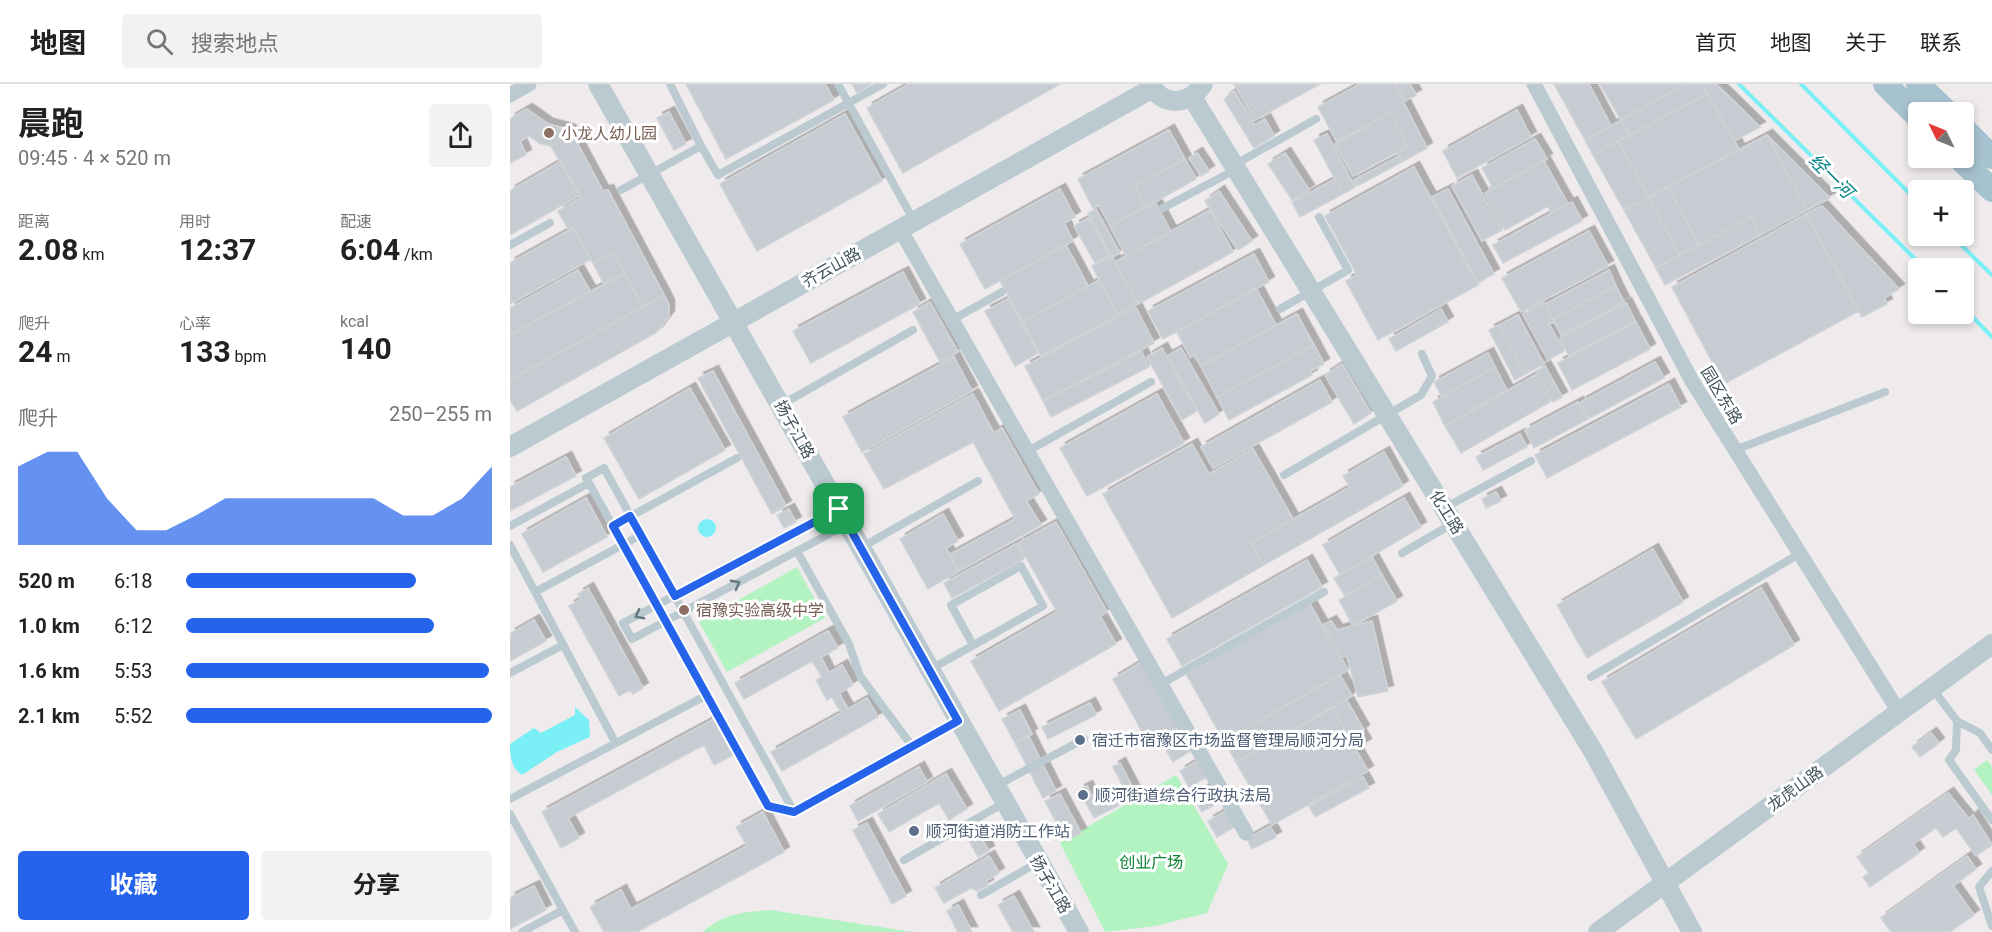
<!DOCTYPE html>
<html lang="zh">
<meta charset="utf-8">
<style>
:root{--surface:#fff;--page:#f2f2f2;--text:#222;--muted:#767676;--line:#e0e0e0;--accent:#2563eb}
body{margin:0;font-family:Roboto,"Noto Sans SC",sans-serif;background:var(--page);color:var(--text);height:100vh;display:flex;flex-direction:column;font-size:22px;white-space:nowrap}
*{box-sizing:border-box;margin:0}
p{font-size:20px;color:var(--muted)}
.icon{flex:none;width:33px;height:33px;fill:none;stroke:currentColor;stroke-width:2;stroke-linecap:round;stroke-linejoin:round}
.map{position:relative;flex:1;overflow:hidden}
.sheet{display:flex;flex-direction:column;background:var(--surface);width:510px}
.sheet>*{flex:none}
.needle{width:39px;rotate:313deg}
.tools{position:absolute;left:1398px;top:18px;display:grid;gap:12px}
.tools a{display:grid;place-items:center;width:66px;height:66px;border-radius:6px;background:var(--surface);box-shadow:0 3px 9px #0003;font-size:30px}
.pin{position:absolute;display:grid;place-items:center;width:51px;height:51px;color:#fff;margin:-26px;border-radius:12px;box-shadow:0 3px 9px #0006}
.round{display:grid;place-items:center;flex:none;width:63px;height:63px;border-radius:6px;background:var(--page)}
.headline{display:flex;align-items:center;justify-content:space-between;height:102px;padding:0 18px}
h1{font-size:33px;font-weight:700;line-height:45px}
.figures{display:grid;grid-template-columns:repeat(3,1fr);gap:9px;height:102px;padding:6px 18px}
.figures div{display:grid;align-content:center}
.figures b{font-size:30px;font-weight:700}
.figures small{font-size:16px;font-weight:400}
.figures p{font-size:16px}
.chart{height:168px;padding:12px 18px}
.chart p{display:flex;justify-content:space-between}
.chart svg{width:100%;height:108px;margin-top:6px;fill:var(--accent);opacity:.7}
.button{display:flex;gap:12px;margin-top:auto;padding:12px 18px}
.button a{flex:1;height:69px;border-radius:6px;background:var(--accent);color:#fff;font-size:24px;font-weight:700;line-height:69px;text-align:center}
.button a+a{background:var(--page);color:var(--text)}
ul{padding:0 18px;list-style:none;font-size:20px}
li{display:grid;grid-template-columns:96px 72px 1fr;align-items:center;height:45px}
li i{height:15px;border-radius:8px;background:var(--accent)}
header{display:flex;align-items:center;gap:36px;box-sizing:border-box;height:84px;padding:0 30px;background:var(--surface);border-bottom:2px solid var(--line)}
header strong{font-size:28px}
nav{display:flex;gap:33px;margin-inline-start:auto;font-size:21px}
.search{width:420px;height:54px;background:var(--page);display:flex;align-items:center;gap:15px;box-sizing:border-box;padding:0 21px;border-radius:6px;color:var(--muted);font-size:22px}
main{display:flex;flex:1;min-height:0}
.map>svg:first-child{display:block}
.green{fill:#b3f3c1}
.water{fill:#7af0f6}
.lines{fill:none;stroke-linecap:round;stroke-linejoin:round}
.stream{stroke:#7af0f6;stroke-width:4}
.building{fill:#c7ccd2;stroke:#cfd3d8;stroke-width:1.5;filter:url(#shadow)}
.service{stroke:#bacad0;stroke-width:8}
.minor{stroke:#bacad0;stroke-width:15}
.tertiary{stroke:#bacad0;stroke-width:20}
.primary{stroke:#a7c2cf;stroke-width:24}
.oneway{stroke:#66777e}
.route-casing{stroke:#fff;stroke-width:12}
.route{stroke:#2563eb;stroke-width:8}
.education-dot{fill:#8d6e63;stroke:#fff;stroke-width:2}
.service-dot{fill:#5c6f8a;stroke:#fff;stroke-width:2}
.labels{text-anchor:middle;stroke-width:6;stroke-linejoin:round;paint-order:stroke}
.education-label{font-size:16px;fill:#785e54;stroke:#fff;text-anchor:start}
.street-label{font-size:16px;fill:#42535b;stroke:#fff}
.service-label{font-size:16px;fill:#4e5e75;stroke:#fff;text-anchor:start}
.park-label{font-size:16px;fill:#0c8334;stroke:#fff}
.water-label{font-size:18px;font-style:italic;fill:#048288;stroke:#fff}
</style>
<header>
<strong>地图</strong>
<div class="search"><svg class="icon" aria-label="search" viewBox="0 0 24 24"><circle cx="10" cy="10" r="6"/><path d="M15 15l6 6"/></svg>搜索地点</div>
<nav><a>首页</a><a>地图</a><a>关于</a><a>联系</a></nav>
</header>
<main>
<section class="sheet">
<div class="headline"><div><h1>晨跑</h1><p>09:45 · 4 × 520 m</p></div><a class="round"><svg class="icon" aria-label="share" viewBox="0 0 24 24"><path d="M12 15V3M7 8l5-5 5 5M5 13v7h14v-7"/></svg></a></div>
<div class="figures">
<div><p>距离</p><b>2.08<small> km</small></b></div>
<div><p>用时</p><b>12:37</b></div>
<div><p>配速</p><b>6:04<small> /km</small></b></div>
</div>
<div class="figures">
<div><p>爬升</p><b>24<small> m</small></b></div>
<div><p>心率</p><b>133<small> bpm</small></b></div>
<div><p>kcal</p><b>140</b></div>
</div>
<div class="chart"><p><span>爬升</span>250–255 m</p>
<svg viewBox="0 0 160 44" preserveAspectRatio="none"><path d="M0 44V12L10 6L20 6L30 25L40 38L50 38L60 32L70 25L80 25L90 25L100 25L110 25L120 25L130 32L140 32L150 25L160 12V44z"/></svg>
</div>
<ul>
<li><b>520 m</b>6:18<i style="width:75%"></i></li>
<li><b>1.0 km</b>6:12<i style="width:81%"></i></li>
<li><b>1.6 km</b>5:53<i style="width:99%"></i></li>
<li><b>2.1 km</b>5:52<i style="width:100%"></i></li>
</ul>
<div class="button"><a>收藏</a><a>分享</a></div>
</section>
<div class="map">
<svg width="1482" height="848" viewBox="0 0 1482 848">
<defs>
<filter id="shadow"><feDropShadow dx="5.5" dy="-5.5" stdDeviation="0" flood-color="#0004"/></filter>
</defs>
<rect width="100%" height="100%" fill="#efebec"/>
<!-- green -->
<path class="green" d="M287 483 315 534 217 588 189 538Z
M1477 676 1482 683V711L1464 686Z
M666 691 718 780 697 829 645 842 595 848 550 759Z
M260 826 403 848H193C212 830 234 828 260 826Z"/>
<!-- water -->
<path class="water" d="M188 444a9 9 0 1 1 18 0a9 9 0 1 1-18 0Z
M65 623 79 636 80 653 47 668 12 691C1 684 0 672 0 660L24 644 31 649 65 631Z"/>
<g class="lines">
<!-- stream -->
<path class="stream" d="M1229 0 1414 184
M1291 0 1408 118
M1442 152 1482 191
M1454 224 1482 253"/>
</g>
<!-- building -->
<path class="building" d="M176 0H315L324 16 216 75Z
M342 0H362L347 9Z
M399 0H550L393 89 357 24Z
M724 0H810L745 36Z
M850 0H884L917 64 892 78 887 69 898 62 880 29 827 58 808 23Z
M886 0H900L906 11 895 17Z
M1044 0H1079L1101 42 1075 56Z
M1090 0H1175L1111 36Z
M1175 0H1192L1198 10 1119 51 1111 36Z
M1192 0H1206L1250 43 1224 57Z
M724 7 745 41 755 35 764 52 744 64 714 15Z
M1198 10 1229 65 1139 113 1108 57Z
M17 25 38 40 60 46 93 107 98 106 154 211 133 223 103 168 83 179 63 144 59 147 48 127 71 114 41 62 29 59 19 52 10 57 16 71 0 79V35Z
M1007 26 1021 53 947 94 933 67Z
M159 28 176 60 164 66 147 34Z
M880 29 898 62 843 92 825 60Z
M335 30 372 97 247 167 210 100Z
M1111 36 1119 51 1083 71 1075 56Z
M659 46 675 75 625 102 636 123 600 142 589 121 583 124 568 95Z
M817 50 845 103 833 110 804 56Z
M1257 51 1297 126 1250 151 1241 133 1189 161 1158 103Z
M1257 51 1320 114 1297 126Z
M1025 55 1037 75 983 104 972 84Z
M1108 57 1139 113 1114 126 1083 71Z
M687 69 699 87 691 92 679 74Z
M775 69 799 106 782 116 758 80Z
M889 72 892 78 847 102 844 96Z
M675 75 686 95 636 123 625 102Z
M51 77 70 111 0 151V107Z
M1034 77 1058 120 1041 129 1038 122 995 146 975 109Z
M904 83 968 201 868 256 836 197 847 191 815 132Z
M962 91 992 146 972 157 942 102Z
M825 95 833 110 790 133 782 118Z
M1158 103 1189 161 1169 171 1139 113Z
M550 105 565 133 554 139 563 157 475 205 450 160Z
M938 105 984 190 968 199 922 113Z
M709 107 742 157 728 166 695 117Z
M1139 113 1169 171 1146 184 1114 126Z
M645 118 661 148 616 172 600 142Z
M1062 118 1072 137 993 179 983 161Z
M1312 122 1389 205 1374 214 1377 220 1352 233 1296 130Z
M586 125 610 169 602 173 578 129Z
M700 126 723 168 628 220 605 178Z
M1296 130 1349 227 1214 300 1162 203Z
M1241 133 1250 151 1155 201 1146 184Z
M579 134 599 171 585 179 564 142Z
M63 144 81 175 0 220V179Z
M1079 147 1098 182 1011 228 992 194Z
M556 161 578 202 513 238 490 197Z
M103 168 115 189 94 200 83 179Z
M744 170 759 198 653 255 638 227Z
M602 172 628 220 608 231 582 182Z
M68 186 80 207 0 251V224Z
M1099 186 1106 202 1043 235 1035 220Z
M393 188 410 220 301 279 283 247Z
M115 189 133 223 0 296V251Z
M589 196 608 231 531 272 513 238Z
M1106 202 1114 218 1051 251 1043 235Z
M746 204 766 241 691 282 684 271 680 273 667 248Z
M154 211 159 221V232L147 248 7 327 0 316V296Z
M498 215 528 269 505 282 475 227Z
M420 218 448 268 430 278 403 228Z
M1034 218 1044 238 1039 240 1054 267 1038 276 1013 230Z
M1116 219 1125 237 1059 272 1050 254Z
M626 224 644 259 533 317 515 282Z
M931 225 938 238 886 267 879 255Z
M787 230 804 261 707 313 691 282Z
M1008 231 1034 280 1015 290 989 241Z
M1126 238 1140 265 1062 306 1048 279Z
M989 241 1015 290 1005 296 979 246Z
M804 261 814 280 800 287 802 291 719 336 707 313Z
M652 264 687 327 672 336 637 273Z
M671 264 709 330 695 339 657 272Z
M631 267 639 283 541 333 533 317Z
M978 269 985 283 932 313 924 298Z
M444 273 462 307 352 368 333 333Z
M1145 278 1154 294 1080 334 1071 318Z
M832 280 861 329 844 340 815 291Z
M1035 282 1052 313 1043 318 1026 287Z
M985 283 997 306 935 342 923 318Z
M203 287 276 422 262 430 188 294Z
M1025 291 1040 318 951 369 935 342Z
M810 296 822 318 703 384 691 363Z
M1159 300 1171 323 1037 394 1025 371Z
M180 304 215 366 129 415 94 354Z
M463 310 484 349 492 344 529 410 516 417 531 441 449 487 439 471 505 435 463 358 374 405 354 370Z
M647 310 674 359 577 412 550 364Z
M1068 318 1078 335 1024 364 1015 346Z
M1010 350 1017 363 973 386 966 373Z
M682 360 699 390 743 365 783 435 741 459 754 481 662 534 593 410Z
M874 368 893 402 754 481 741 459 840 403 833 392Z
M56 373 66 392 0 427V403Z
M986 408 991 417 976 424 972 415Z
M76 414 97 453 33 488 12 450Z
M894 414 911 443 830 491 813 461Z
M279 425 286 438 274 444 267 431Z
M433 430 448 457 436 464 449 487 418 505 390 455Z
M546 438 597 528 590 532 606 560 489 627 461 577 547 528 508 459Z
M506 460 514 475 442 514 434 499Z
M1143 465 1173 518 1077 574 1047 521Z
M862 473 872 491 835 512 824 494Z
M797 476 812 503 672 582 657 555Z
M872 491 887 517 843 542 829 516Z
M78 504 133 604 123 610 120 606 109 612 59 522 71 515 68 510Z
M1251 504 1284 561 1126 655 1092 598Z
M800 520 838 586 714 657 676 590Z
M24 536 36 557 0 577V550Z
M821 537 827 546 862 537 878 607 848 613 837 572 830 573 813 541Z
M318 547 328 564 311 573 319 589 332 581 343 601 329 609 338 625 357 614 368 633 272 687 261 668 331 629 322 613 317 616 306 596 312 593 302 577 234 615 225 599Z
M633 577 670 643 639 660 603 595Z
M830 591 842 612 726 678 714 657Z
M836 615 854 646 850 649 856 660 846 666 822 624Z
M580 619 586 631 538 655 532 643Z
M822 624 858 687 762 741 726 678Z
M510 626 522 650 505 659 492 635Z
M204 635 223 671 204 681 194 661 58 734 69 754 51 764 32 728Z
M1421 649 1429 659 1410 673 1402 663Z
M673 650 682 666 663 678 654 662Z
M519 653 546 707 533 714 505 659Z
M689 676 699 692 679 703 670 687Z
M610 679 627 712 584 734 569 706 577 702 587 722 615 706 603 683Z
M409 683 417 698 348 737 340 722Z
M436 690 457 725 439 736 429 719 379 748 368 730Z
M853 693 859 704 805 733 799 722Z
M702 701 711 717 692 728 683 712Z
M1438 709 1459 735 1463 731 1482 761 1466 772 1446 744 1433 753 1426 744 1403 760 1409 769 1360 803 1353 793 1359 789 1347 773Z
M550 710 571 749 556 757 535 717Z
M717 726 726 742 707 753 698 737Z
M253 728 274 768 127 848H94L80 823 111 806 121 825 237 762 226 743Z
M357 739 396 812 382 820 343 746Z
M464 741 479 767 468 773 454 747Z
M760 742 766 753 742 765 737 755Z
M479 772 489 789 476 797 478 801 467 807 461 804 434 819 425 804Z
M1457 772 1466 785 1443 802 1464 831 1440 848H1381L1371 834Z
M24 802 36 826 0 845V814Z
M504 812 524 848H503L488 821Z
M448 821 462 848H448L437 827Z"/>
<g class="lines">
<!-- service -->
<path class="service" d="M328 0 404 137
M191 62 208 91 373 0
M724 81 806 35
M111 106 191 62 160 0
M653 124 725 86
M0 161 40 139
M770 225 838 186 809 133
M442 236 492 208
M271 321 403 246
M1225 366 1375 308
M518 367 641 298
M94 384 284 728 258 722 79 399 76 394Z
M774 391 911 311 922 292 912 270
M936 423 1021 377
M328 425 113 539 122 555 336 441
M0 442 79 399
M103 442 227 374
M0 461 105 658
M352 463 468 397
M287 467 339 560 350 592 402 662
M892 469 942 440
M25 508 131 451
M421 585 533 522 511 482 441 521 463 561
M0 589 53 561
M1081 593 1289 470
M651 600 814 508
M1422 604 1447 637 1470 649 1482 666
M1447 637 1446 666 1439 676 1482 736
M486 702 574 655
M0 715 197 611
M284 728 448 637
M0 730 65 848
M394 776 494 719
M1482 787 1469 803 1482 842
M471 811 527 779
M12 848 53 826"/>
<!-- minor -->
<path class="minor" d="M1024 0 1182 297 1389 628
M0 11 19 0
M390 145 736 749"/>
<!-- tertiary -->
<path class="tertiary" d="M88 0 569 848
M641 0C652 24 680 21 693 0
M682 13 1083 667 1182 848
M0 363 643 4
M1088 848 1482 560"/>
<!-- primary -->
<path class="primary" d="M1375 0 1408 33
M1408 0 1437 28
M1454 45 1482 73
M1449 74 1482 106"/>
</g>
<!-- one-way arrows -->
<defs><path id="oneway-chevron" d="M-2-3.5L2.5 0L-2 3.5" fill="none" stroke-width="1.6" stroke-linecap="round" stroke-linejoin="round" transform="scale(1.5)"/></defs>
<g class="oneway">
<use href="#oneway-chevron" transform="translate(226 500) rotate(-28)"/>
<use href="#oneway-chevron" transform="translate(129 531) rotate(152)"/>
</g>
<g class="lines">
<defs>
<path id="route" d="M329 425 448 637 284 728 258 722 103 442 120 432 165 512Z"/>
</defs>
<!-- route casing -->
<use href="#route" class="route-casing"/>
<!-- route -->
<use href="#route" class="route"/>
</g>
<!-- markers -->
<g class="education-dot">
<circle cx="39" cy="49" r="6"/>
<circle cx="174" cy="526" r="6"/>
</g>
<g class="service-dot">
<circle cx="570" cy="656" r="6"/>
<circle cx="573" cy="711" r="6"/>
<circle cx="404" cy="747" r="6"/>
</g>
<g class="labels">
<!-- education labels -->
<g class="education-label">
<text x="51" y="55">小龙人幼儿园</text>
<text x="186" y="532">宿豫实验高级中学</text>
</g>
<!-- street labels -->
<g class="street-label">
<text transform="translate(321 183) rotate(-29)" y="6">齐云山路</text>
<text transform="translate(1212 311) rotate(59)" y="6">园区东路</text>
<text transform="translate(285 345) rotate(61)" y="6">扬子江路</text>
<text transform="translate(937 428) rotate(58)" y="6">化工路</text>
<text transform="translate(1285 704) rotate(-36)" y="6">龙虎山路</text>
<text transform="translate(541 800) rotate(60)" y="6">扬子江路</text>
</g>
<!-- service labels -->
<g class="service-label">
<text x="582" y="662">宿迁市宿豫区市场监督管理局顺河分局</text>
<text x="585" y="717">顺河街道综合行政执法局</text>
<text x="416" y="753">顺河街道消防工作站</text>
</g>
<!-- park labels -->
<g class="park-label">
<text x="641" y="784">创业广场</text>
</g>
<!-- water labels -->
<g class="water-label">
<text transform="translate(1321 92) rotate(45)" y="6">经一河</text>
</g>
</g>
</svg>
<div class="tools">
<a><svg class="needle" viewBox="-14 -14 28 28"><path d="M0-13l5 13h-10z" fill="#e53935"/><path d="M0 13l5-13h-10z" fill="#767676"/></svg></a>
<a>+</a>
<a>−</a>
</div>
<div class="pin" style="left:329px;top:425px;background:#1e9e55"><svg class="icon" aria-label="arrive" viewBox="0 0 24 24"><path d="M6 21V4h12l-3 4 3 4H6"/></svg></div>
</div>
</main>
